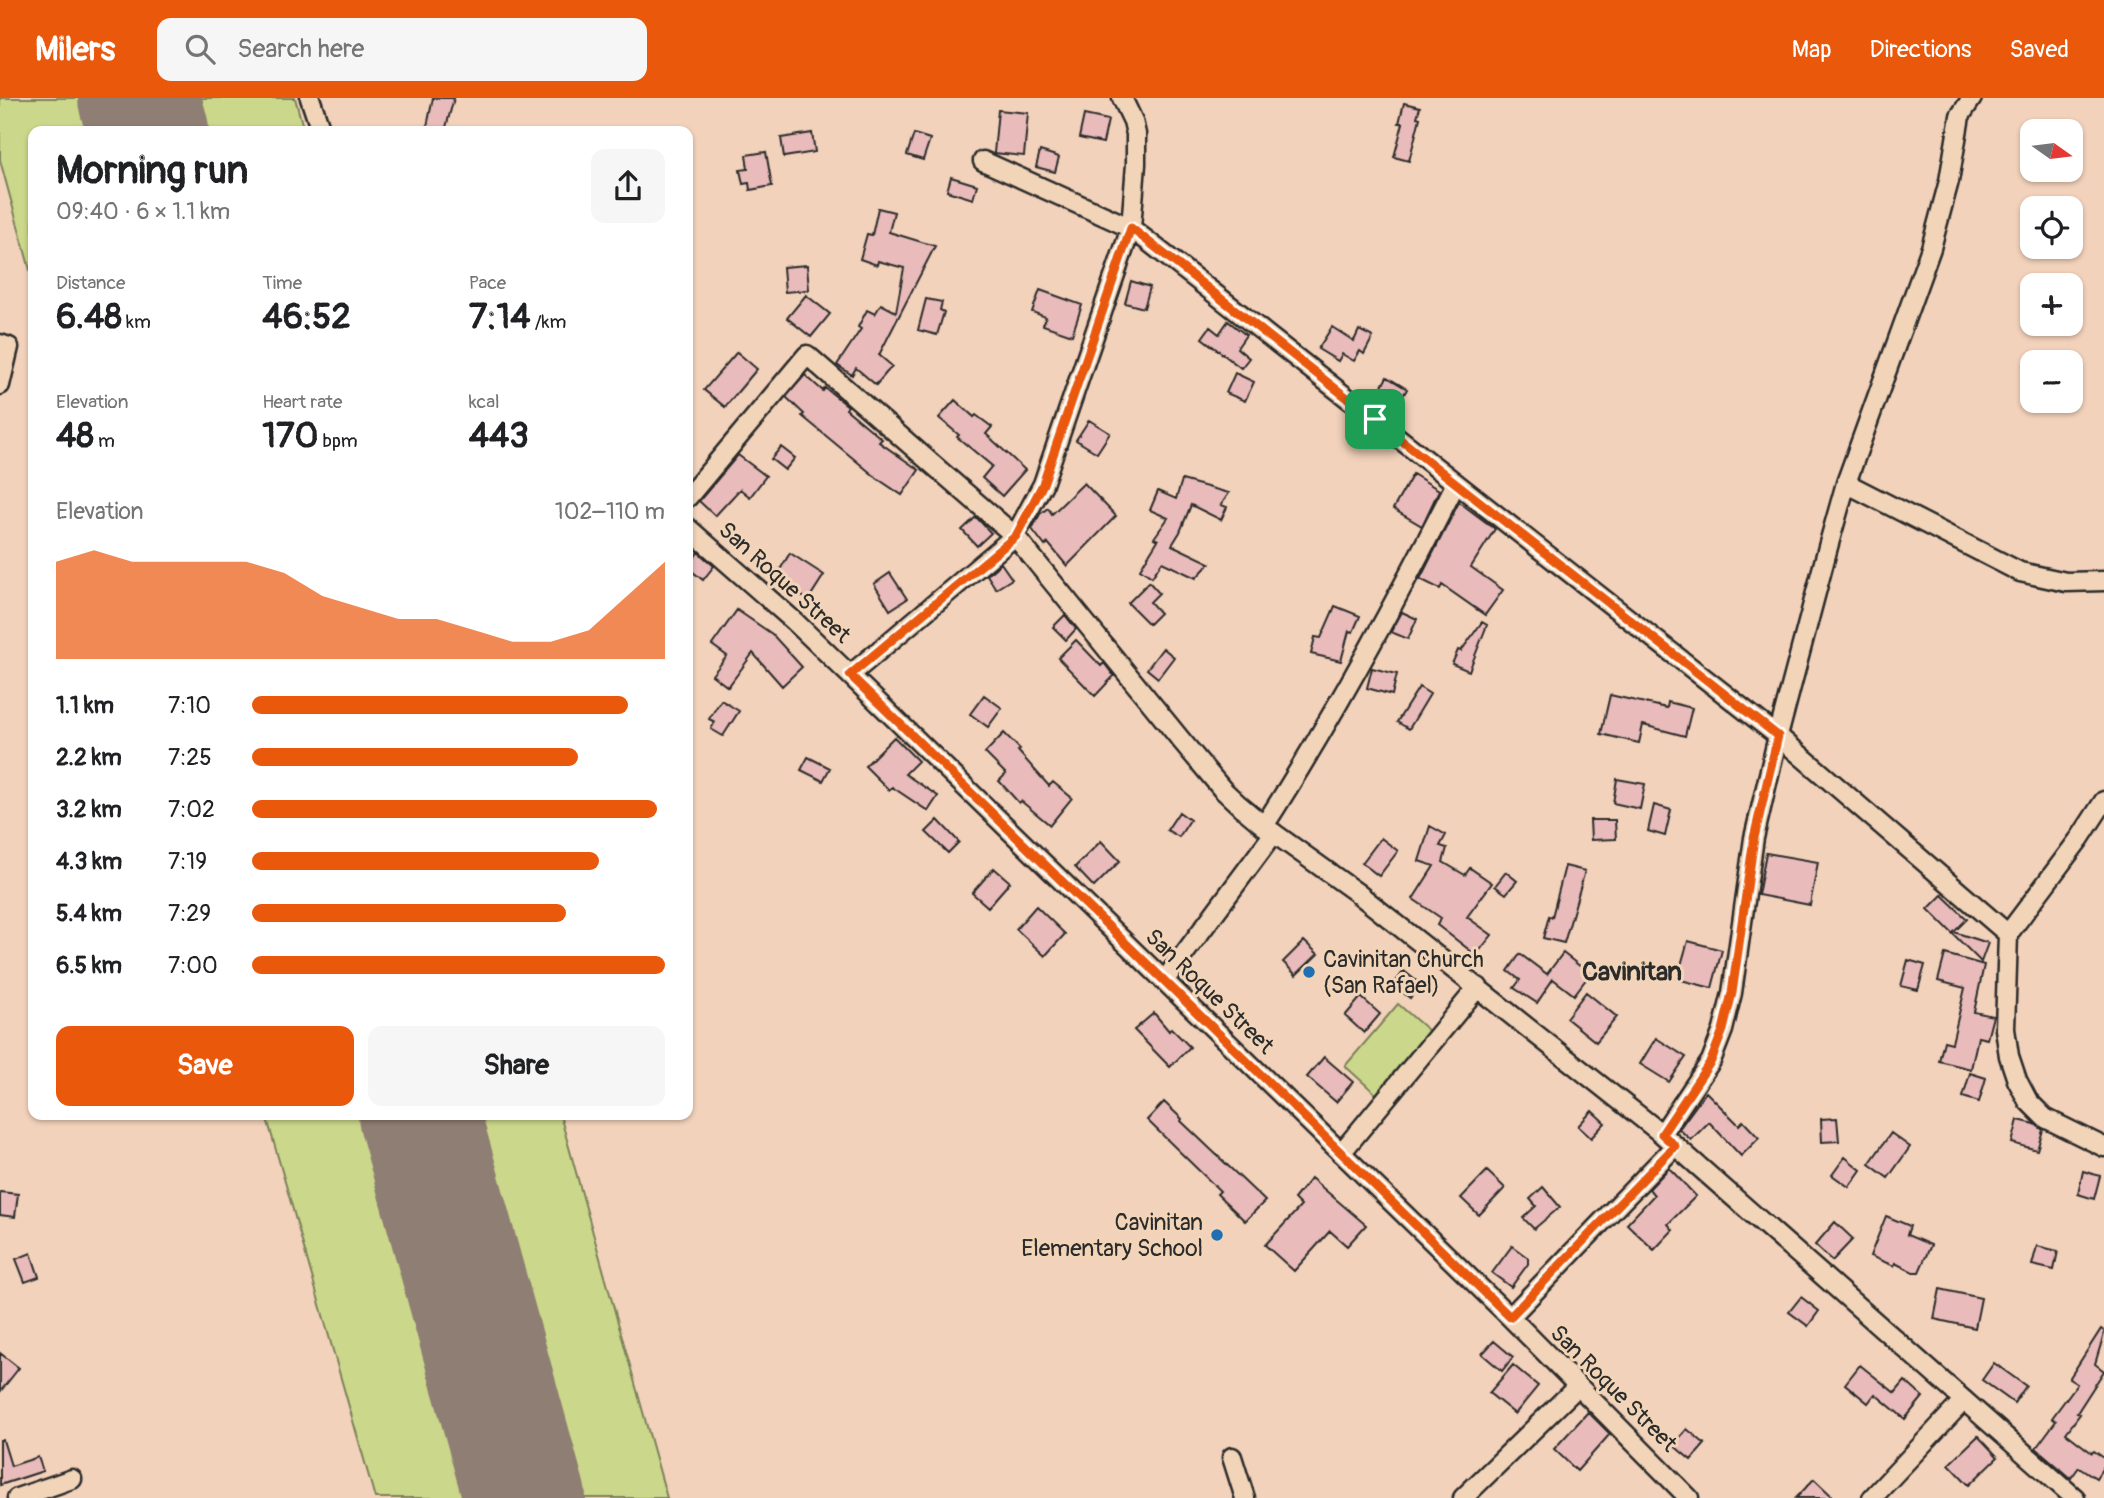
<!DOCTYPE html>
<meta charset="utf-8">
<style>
:root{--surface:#fff;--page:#f6f6f6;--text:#202124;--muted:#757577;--accent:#ea580c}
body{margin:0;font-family:Pangolin,sans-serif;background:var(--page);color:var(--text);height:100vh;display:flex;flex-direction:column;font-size:26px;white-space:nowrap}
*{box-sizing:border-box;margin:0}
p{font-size:23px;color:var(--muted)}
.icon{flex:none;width:38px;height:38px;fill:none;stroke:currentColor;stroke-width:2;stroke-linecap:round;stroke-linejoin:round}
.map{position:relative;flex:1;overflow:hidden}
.details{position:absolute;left:28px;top:28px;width:665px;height:994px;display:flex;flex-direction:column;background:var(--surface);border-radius:14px;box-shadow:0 2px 5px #0004}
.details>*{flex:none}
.needle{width:46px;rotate:104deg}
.tools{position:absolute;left:2020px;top:21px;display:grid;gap:14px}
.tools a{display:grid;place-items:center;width:63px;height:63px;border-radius:14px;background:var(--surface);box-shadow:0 2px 5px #0004;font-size:35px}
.pin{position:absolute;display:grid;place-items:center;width:60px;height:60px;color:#fff;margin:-30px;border-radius:14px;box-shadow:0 4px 10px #0006}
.round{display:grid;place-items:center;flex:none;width:74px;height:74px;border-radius:14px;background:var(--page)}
.headline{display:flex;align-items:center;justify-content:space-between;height:119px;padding:0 28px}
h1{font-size:38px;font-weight:700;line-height:52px}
.figures{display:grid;grid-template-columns:repeat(3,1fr);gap:10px;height:119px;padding:7px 28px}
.figures div{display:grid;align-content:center}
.figures b{font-size:35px;font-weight:700}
.figures small{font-size:19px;font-weight:400}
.figures p{font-size:19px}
.chart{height:196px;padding:14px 28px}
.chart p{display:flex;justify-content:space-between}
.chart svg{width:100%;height:126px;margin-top:7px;fill:var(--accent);opacity:.7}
.cta{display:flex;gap:14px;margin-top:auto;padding:14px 28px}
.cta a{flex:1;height:80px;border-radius:14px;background:var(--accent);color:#fff;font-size:28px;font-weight:700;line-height:80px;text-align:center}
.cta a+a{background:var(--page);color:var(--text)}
ul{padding:0 28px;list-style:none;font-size:23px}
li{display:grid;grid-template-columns:112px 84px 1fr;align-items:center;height:52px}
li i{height:18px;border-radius:9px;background:var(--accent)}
header{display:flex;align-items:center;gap:42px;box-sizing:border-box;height:98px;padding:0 35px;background:var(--accent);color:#fff}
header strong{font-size:33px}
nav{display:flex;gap:38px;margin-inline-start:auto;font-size:24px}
.search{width:490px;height:63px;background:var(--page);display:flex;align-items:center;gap:18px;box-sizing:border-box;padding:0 24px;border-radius:14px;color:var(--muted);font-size:26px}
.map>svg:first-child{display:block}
.green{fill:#cbd78a;stroke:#7b815a;stroke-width:2}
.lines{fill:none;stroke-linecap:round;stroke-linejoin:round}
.runway{stroke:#8f7e73;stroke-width:122}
.building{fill:#e9bbbb;stroke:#2b2b2b;stroke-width:2}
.street-casing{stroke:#2b2b2b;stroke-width:23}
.street{stroke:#f2d5b8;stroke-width:18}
.route-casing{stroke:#fff;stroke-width:14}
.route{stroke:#ea580c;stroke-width:9}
.poi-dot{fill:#1f6fb2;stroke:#f2d5b8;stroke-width:2.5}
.labels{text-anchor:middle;stroke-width:6;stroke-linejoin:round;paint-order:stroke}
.street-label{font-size:23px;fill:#2b2b2b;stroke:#f2d5b8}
.poi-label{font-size:23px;fill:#2b2b2b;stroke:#f2d5b8;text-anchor:start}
.quarter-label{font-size:26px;font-weight:bold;fill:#2b2b2b;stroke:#f2d5b8}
</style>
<header>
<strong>Milers</strong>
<div class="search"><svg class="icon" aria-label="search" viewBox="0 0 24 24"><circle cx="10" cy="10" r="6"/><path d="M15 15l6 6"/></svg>Search here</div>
<nav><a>Map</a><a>Directions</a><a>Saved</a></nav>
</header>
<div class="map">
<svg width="2104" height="1400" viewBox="0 0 2104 1400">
<rect width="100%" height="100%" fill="#f3d2bb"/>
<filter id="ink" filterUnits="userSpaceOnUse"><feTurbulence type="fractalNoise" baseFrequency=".0143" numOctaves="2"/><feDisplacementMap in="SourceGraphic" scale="14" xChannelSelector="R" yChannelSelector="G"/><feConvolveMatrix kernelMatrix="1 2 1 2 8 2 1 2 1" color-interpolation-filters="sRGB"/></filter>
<g filter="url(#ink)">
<!-- green -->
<path class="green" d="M0 0H83L92 33H33V183L0 62Z
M195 0H295L304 33H204Z
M1398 906 1429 933 1376 996 1345 968Z
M266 1017H370L478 1400H375Z
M471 1017H560L667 1400H575Z"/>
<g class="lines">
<!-- runway -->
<path class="runway" d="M139 0 148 33
M419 1017 525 1400"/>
</g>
<!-- building -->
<path class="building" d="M433 0H454L445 33H426Z
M1404 5 1420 9 1417 19 1420 20 1409 63 1394 59 1403 25H1399Z
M998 12 1028 15 1024 58 994 55Z
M1084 17 1108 22 1103 45 1079 40Z
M812 35 815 54 784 59 781 40Z
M914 36 930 41 923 62 907 57Z
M1040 53 1059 59 1055 74 1036 69Z
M766 54 772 88 750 92 749 85 743 86 740 72 748 71 746 57Z
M951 79 977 87 973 101 947 93Z
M878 110 894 114 889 134 935 148 879 257 892 268 876 287 856 270 852 277 837 267 861 231 858 229 867 212 875 216 881 206 896 214 904 170 878 163 877 167 860 161 867 136 872 137Z
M807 167 809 192 785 194 783 169Z
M1131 183 1150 189 1144 210 1125 205Z
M1040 192 1082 207 1072 237 1043 227 1046 219 1032 214Z
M806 197 830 216 811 239 787 220Z
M926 201 942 204 940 212 944 214 937 237 918 232Z
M1228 223 1246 237 1237 250 1249 260 1241 270 1202 240 1210 229 1219 236Z
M1332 229 1354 243 1359 232 1373 239 1364 256 1360 253 1354 263 1342 256 1338 263 1318 251Z
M737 254 757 271 725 309 704 292Z
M1235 275 1254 284 1245 303 1226 295Z
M805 277 823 293 825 290 848 308 846 311 882 341 879 344 919 372 902 397 878 381 802 318 804 316 786 299Z
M1387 279 1407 291 1396 310 1376 299Z
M955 302 974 319 976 317 992 329 986 336 1025 372 1002 398 982 380 992 368 957 339 959 337 939 320Z
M1089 322 1110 335 1097 355 1076 342Z
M781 349 795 360 785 372 771 361Z
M738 357 766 378 750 399 740 391 715 418 699 403Z
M1413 376 1439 392 1422 428 1393 411Z
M1182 382 1229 395 1221 407 1227 409 1221 422 1191 407 1180 434 1172 447 1210 465 1196 480 1162 464 1152 479 1140 471 1158 442 1154 440 1168 420 1150 412 1158 393 1176 401Z
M1084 385 1116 418 1067 468 1048 445 1045 448 1032 431 1040 416 1048 410 1052 416Z
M1459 404 1495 431 1471 469 1503 492 1485 517 1442 487 1440 491 1420 481Z
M976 419 991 435 977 448 962 432Z
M698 454 714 468 703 482 688 470Z
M790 455 824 477 808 502 775 480Z
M1001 465 1012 481 996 491 987 477Z
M890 475 907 501 890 512 874 486Z
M1149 484 1159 495 1150 504 1160 515 1149 526 1128 505Z
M1335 508 1360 518 1353 534 1349 533 1341 563 1311 556 1315 539 1321 540Z
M737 512 772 536 802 569 782 588 753 555 728 589 712 577 727 558 712 547Z
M1402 514 1417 521 1408 541 1391 534Z
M1065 517 1076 531 1066 542 1053 529Z
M1482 524 1487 527 1469 573 1452 566 1458 552 1461 553Z
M1076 542 1101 568 1104 565 1114 578 1095 598 1058 560Z
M1163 550 1174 559 1158 580 1147 571Z
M1372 570 1397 576 1392 597 1367 590Z
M1419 589 1430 596 1409 631 1397 624Z
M984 597 1002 610 988 629 970 616Z
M1610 597 1667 610 1668 604 1692 610 1685 638 1643 627 1639 645 1601 636Z
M721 602 739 613 723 638 711 631 715 624 709 621Z
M1004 635 1020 651 1018 653 1049 688 1053 684 1072 700 1050 727 1021 703 1019 705 999 683 1006 676 985 655Z
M894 639 918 663 905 676 938 698 928 713 892 689 889 692 865 668Z
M808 659 830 670 823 683 801 672Z
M1617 681 1645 686 1640 711 1613 705Z
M1654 707 1671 712 1665 738 1648 733Z
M1179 714 1190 722 1179 739 1167 732Z
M938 722 959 744 948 755 926 734Z
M1590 722H1615L1616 741 1591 742Z
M1430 728 1446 737 1440 748 1447 750 1443 764 1465 777 1470 770 1492 785 1467 819 1492 837 1476 857 1437 827 1441 820 1413 801 1434 768 1419 763Z
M1381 740 1398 753 1379 778 1362 765Z
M1101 743 1120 763 1094 789 1075 769Z
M1766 755 1818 764 1810 807 1758 797Z
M1565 768 1585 773 1564 845 1543 840 1549 818 1552 819Z
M994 770 1010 784 988 809 972 795Z
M1506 774 1517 783 1506 796 1495 788Z
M1942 797 1967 821 1954 834 1988 845 1981 864 1928 811Z
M1036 808 1065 836 1045 858 1016 831Z
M1304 843 1318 856 1296 877 1283 864Z
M1688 843 1722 852 1712 890 1677 881Z
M1563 855 1590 876 1574 897 1553 881 1537 905 1514 890 1520 882 1508 873 1520 856 1547 876Z
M1945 856 1984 867 1974 914 1993 918 1987 941 1978 939 1971 971 1939 963 1944 943 1952 945 1965 890 1938 883Z
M1908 862 1925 867 1918 892 1901 888Z
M1404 873 1420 886 1410 900 1393 887Z
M1586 894 1617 919 1596 944 1566 920Z
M1361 899 1380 916 1364 935 1345 918Z
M1154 915 1169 933 1171 930 1190 949 1170 969 1134 932Z
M1656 940 1686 959 1669 984 1640 966Z
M1324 959 1353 984 1336 1004 1307 979Z
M1970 975 1986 980 1979 1004 1963 999Z
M1706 994 1739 1027 1743 1023 1759 1040 1741 1058 1709 1024 1691 1042 1679 1031Z
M1164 1004 1182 1021 1181 1023 1265 1103 1245 1123 1217 1096 1220 1093 1147 1022Z
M1592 1013 1605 1025 1591 1040 1578 1028Z
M1837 1020 1839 1043 1822 1044 1821 1021Z
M2018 1022 2035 1026 2043 1032 2037 1052 2012 1045Z
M1891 1035 1910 1049 1888 1080 1869 1066Z
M1845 1059 1861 1072 1849 1089 1832 1077Z
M1669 1070 1696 1098 1668 1126 1673 1132 1654 1152 1627 1126 1654 1097 1649 1091Z
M1487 1073 1505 1090 1479 1117 1461 1100Z
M2083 1073 2100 1078 2094 1101 2078 1096Z
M1311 1080 1366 1127 1347 1148 1330 1133 1294 1173 1265 1147 1301 1108 1294 1101Z
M1543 1089 1560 1109 1534 1131 1523 1120 1536 1108 1530 1101Z
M0 1094 18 1096 15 1119 0 1117Z
M1886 1118 1910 1128 1907 1137 1931 1147 1919 1174H1913L1895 1165 1894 1168 1870 1158Z
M1835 1124 1853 1141 1832 1163 1815 1147Z
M1512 1148 1528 1160V1166L1511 1189 1492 1175Z
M2037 1148 2058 1153 2054 1172 2032 1167Z
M31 1155 39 1179 25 1184 16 1161Z
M1940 1191 1981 1200 1975 1230 1934 1221Z
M1801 1199 1819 1213 1808 1228 1789 1214Z
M2101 1231 2104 1233V1236L2095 1266 2104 1273 2077 1315 2080 1316 2066 1335 2092 1355 2094 1353 2104 1360V1368L2096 1380 2079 1369 2071 1380 2036 1350 2056 1323 2052 1320 2077 1286 2069 1281Z
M1494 1243 1513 1259 1502 1273 1482 1256Z
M0 1255 19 1270 0 1294Z
M1994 1265 2026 1288 2014 1305 1982 1282Z
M1513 1267 1538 1288 1515 1316 1489 1295Z
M1860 1267 1895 1295 1905 1283 1923 1299 1905 1321 1875 1296 1868 1305 1845 1286Z
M1588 1314 1610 1336 1577 1373 1554 1351Z
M1687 1331 1705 1346 1691 1362 1673 1347Z
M1978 1338 1998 1359 1969 1387 1949 1366Z
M0 1342H3L11 1368 38 1359 43 1373 0 1387Z
M1814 1381 1834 1400H1796Z"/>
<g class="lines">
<defs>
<path id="street" d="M310 0 321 33
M983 63 1131 130 1778 638 2008 836
M0 246 9 249 0 287
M1846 385 2020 474 2066 484 2104 483
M688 399 807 257 1015 438 1181 642 1222 691 1239 707 1264 728 1356 794 1662 1036 2075 1400
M688 430 794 523 850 577 1510 1219 1689 1400
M850 577 1015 438 1043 386 1131 130 1136 66V36L1133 23 1122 0
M2104 703 2080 740 2008 836 2005 931 2009 958 2017 982 2028 1003 2045 1020 2104 1049
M1264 728C1335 617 1397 502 1456 385
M1164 883 1274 735
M1662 1036 1711 963 1723 932 1732 895 1754 740 1778 638 1828 449 1846 385 1931 150 1949 83 1960 18 1972 0
M1341 1055 1478 889
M1510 1219 1675 1048
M1232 1359 1245 1400
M17 1400 72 1381
M1463 1400 1578 1288
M1872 1400 1964 1302"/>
</defs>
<!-- street casing -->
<use href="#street" class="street-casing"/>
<!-- street -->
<use href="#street" class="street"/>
</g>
</g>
<g class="lines" filter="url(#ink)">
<defs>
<path id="route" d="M1131 130 1778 638 1754 740 1732 895 1723 932 1711 963 1662 1036 1675 1048 1510 1219 850 577 1016 438 1043 386Z"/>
</defs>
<!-- route casing -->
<use href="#route" class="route-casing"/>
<!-- route -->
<use href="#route" class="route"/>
</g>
<!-- markers -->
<g class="poi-dot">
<circle cx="1309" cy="874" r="7"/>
<circle cx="1217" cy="1137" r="7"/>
</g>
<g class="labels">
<!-- street labels -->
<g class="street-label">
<text transform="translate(785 484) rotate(42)" y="8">San Roque Street</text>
<text transform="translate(1210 893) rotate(44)" y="8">San Roque Street</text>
<text transform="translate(1614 1290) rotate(45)" y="8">San Roque Street</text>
</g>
<!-- poi labels -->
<g class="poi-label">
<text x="1323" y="869">Cavinitan Church<tspan x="1323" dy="26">(San Rafael)</tspan></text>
<text x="1203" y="1132" text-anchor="end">Cavinitan<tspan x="1203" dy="26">Elementary School</tspan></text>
</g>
<!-- quarter labels -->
<g class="quarter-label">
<text x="1632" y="882">Cavinitan</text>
</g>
</g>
</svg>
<div class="tools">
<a><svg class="needle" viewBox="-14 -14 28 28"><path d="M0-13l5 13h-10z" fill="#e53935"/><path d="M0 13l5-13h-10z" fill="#757577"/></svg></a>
<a><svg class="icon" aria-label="locate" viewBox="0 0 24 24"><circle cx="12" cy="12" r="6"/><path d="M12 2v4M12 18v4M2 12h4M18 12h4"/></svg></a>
<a>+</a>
<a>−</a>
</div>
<div class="pin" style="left:1375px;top:321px;background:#1e9e55"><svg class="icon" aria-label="arrive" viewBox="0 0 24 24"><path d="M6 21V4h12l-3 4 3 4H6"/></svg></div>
<section class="details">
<div class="headline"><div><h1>Morning run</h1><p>09:40 · 6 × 1.1 km</p></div><a class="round"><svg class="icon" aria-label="share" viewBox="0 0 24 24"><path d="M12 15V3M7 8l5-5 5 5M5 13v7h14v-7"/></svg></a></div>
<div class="figures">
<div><p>Distance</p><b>6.48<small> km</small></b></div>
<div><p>Time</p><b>46:52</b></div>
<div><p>Pace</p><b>7:14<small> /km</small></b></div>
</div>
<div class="figures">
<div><p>Elevation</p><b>48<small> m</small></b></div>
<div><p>Heart rate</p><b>170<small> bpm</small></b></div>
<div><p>kcal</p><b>443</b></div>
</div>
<div class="chart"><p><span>Elevation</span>102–110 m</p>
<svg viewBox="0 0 160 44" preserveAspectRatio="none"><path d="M0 44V10L10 6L20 10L30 10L40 10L50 10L60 14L70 22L80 26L90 30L100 30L110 34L120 38L130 38L140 34L150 22L160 10V44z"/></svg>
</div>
<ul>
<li><b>1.1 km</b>7:10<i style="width:91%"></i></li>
<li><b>2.2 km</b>7:25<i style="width:79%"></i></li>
<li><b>3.2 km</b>7:02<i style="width:98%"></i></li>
<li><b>4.3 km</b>7:19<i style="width:84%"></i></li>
<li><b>5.4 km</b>7:29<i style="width:76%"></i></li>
<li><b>6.5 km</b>7:00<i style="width:100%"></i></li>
</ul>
<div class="cta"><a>Save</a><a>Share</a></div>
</section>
</div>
